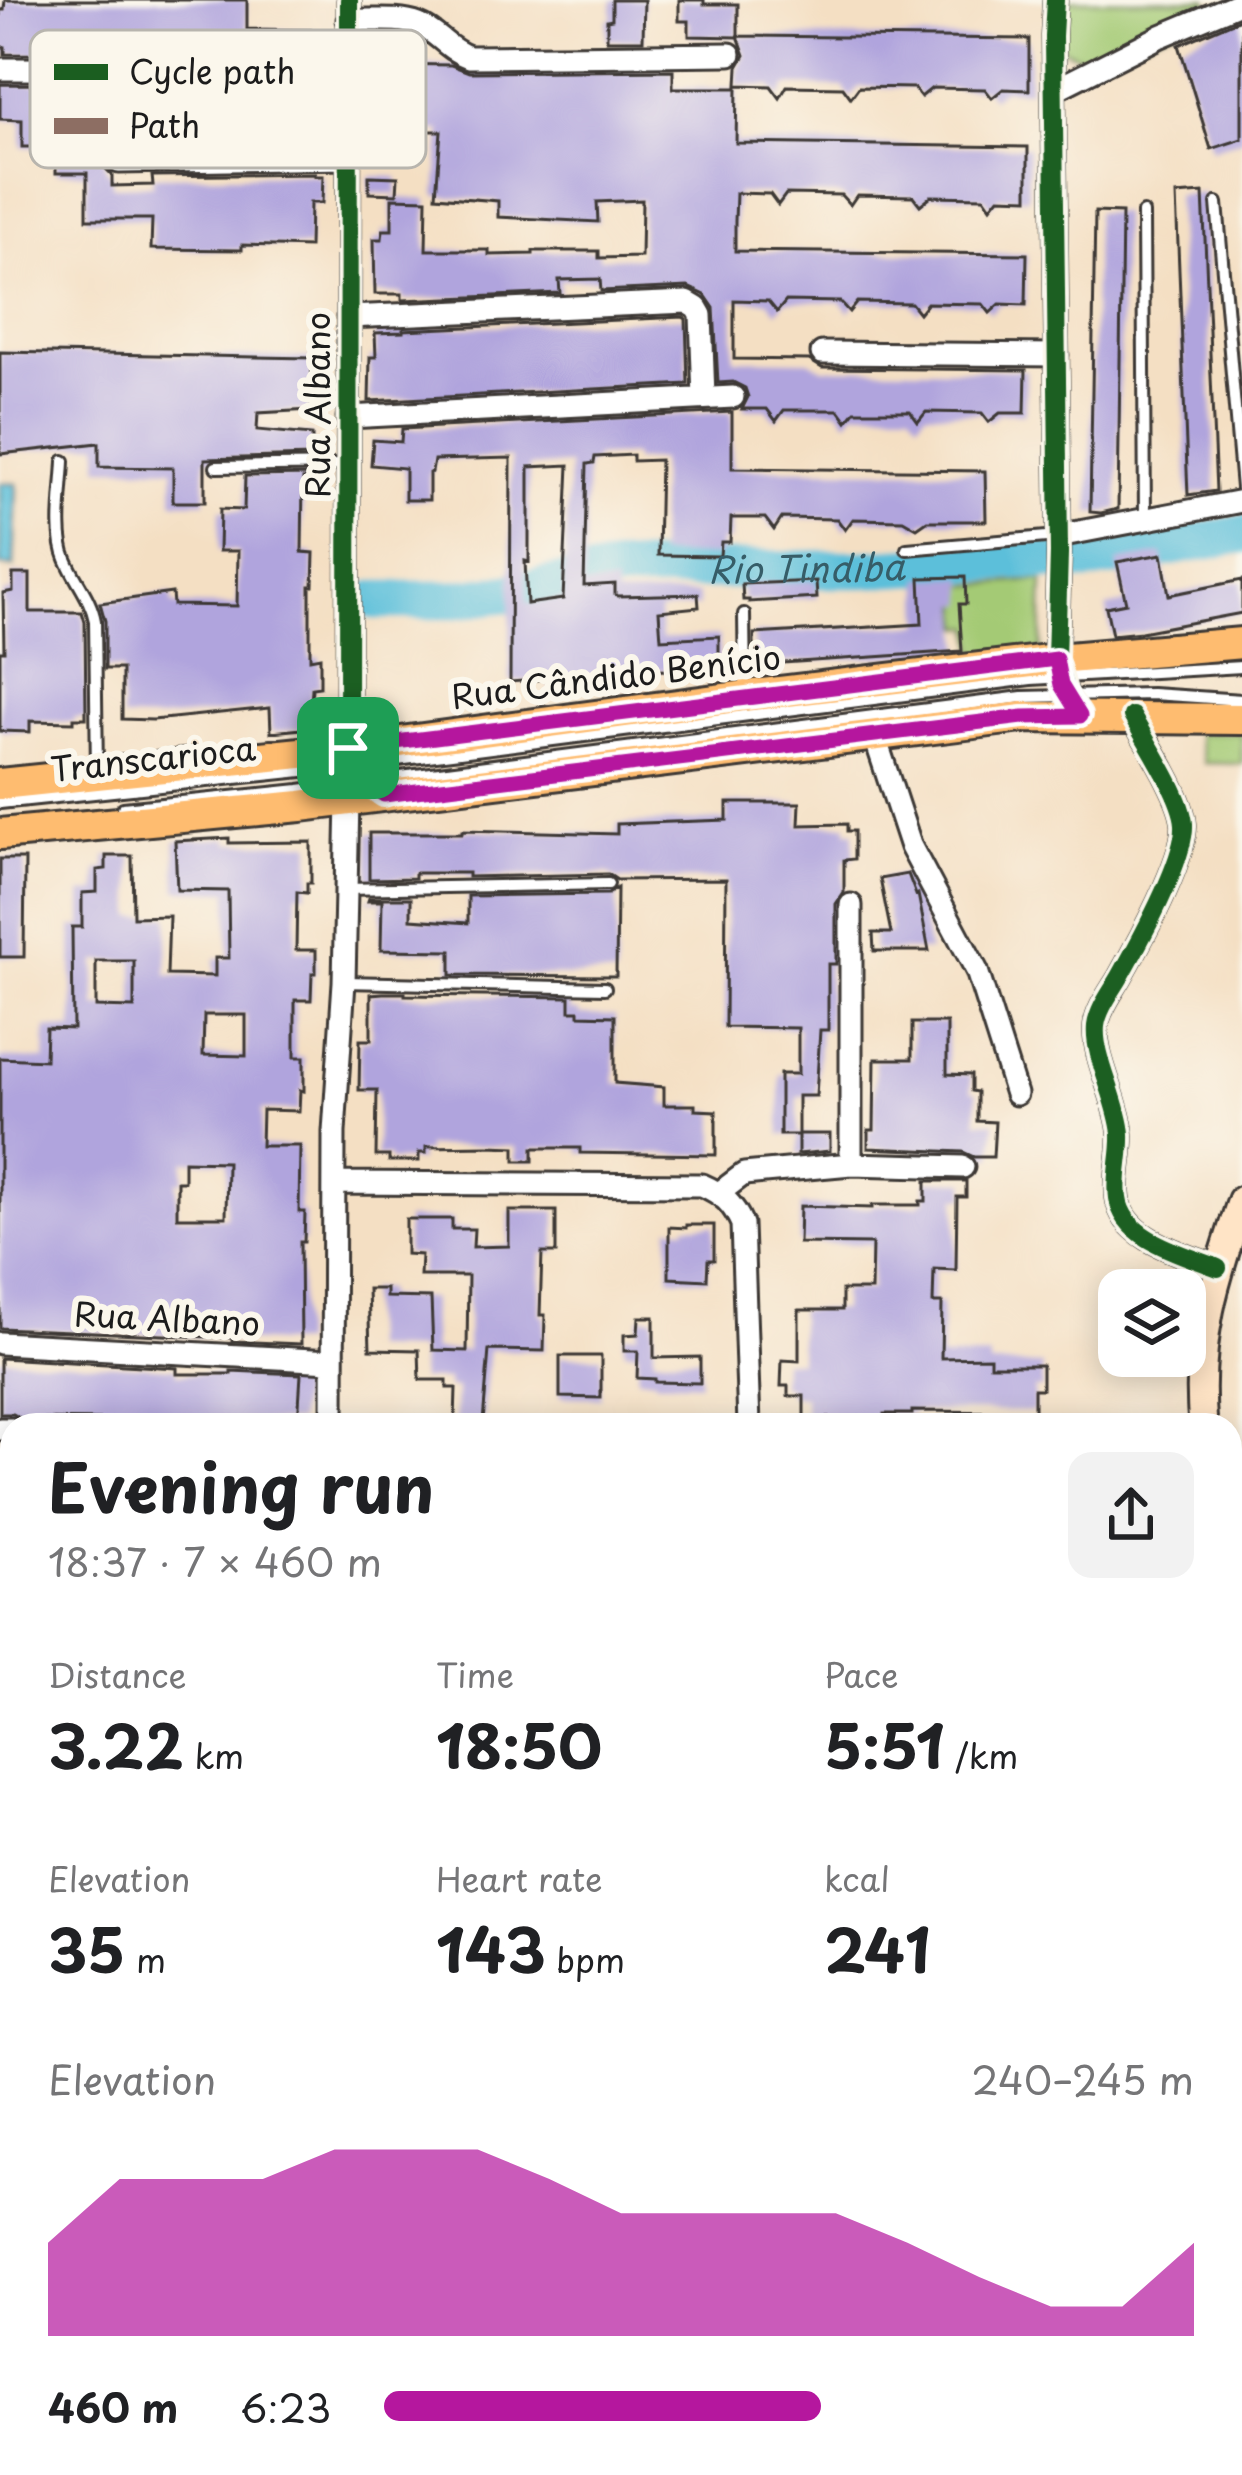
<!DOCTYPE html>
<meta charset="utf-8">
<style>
:root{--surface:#fff;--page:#f2f2f2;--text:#202124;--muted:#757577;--accent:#b5179e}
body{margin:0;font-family:"Playpen Sans",sans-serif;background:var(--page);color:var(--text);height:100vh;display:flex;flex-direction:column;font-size:45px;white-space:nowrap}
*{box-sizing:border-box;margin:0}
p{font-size:39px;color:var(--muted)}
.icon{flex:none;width:66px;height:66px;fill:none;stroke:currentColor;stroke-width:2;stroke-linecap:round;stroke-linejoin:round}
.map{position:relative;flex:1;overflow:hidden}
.sheet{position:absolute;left:0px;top:1413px;width:1242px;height:1062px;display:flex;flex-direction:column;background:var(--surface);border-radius:36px 36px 0 0;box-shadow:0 6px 30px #0003}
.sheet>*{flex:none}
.controls{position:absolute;left:1098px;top:1269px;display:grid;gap:24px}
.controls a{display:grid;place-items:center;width:108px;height:108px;border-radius:24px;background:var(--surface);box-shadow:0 6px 30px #0003;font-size:60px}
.pin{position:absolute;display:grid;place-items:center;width:102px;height:102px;color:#fff;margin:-51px;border-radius:24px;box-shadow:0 6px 18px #0006}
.round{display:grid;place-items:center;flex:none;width:126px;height:126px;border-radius:24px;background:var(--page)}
.headline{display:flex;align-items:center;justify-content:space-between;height:204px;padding:0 48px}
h1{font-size:66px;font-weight:700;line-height:90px}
.stats{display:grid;grid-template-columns:repeat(3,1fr);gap:18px;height:204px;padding:12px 48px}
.stats div{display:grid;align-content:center}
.stats b{font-size:60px;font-weight:700}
.stats small{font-size:33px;font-weight:400}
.stats p{font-size:33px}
.chart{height:336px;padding:24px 48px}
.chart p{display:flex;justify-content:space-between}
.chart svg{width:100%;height:216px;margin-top:12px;fill:var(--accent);opacity:.7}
ul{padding:0 48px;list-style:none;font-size:39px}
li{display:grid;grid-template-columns:192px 144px 1fr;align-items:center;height:90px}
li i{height:30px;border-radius:15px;background:var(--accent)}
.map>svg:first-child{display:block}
.green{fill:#a4ca74;stroke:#607348;stroke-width:3}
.forest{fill:#83ae66;stroke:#506541;stroke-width:3}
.water{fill:#5cbfda;stroke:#3c6e7b;stroke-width:3}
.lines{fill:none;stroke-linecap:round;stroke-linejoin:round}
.river{stroke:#5cbfda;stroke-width:39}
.building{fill:#b0a4dd;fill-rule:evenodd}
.lane-casing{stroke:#3c3935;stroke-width:16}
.street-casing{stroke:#3c3935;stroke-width:27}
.secondary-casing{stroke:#3c3935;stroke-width:33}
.primary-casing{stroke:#3c3935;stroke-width:36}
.lane{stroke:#fff;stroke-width:10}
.street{stroke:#fff;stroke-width:21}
.secondary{stroke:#ffe4c6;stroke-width:27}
.primary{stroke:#febc70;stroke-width:30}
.quiet{stroke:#8d6e63;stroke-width:15;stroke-dasharray:30 15;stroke-linecap:butt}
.cycleway-casing{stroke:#fbf7ec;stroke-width:26}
.cycleway{stroke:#1b5e20;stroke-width:18}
.route-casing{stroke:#fff;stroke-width:24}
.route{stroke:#b5179e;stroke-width:15}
.labels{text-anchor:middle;stroke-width:12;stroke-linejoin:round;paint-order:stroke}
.street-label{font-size:33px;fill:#1c1c1c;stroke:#fbf7ec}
.water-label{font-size:36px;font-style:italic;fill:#365d68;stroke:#fbf7ec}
.key{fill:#fbf7ec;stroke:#b8b5ae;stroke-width:3}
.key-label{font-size:33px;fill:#1c1c1c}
</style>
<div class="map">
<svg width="1242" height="2475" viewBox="0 0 1242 2475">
<rect width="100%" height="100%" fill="#fbf7ec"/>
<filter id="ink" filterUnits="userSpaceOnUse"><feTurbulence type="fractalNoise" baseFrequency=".00833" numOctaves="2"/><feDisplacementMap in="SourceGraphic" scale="24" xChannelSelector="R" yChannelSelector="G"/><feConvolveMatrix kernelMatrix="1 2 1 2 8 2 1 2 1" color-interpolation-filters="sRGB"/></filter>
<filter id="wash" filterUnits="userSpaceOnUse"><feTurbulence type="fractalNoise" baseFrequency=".004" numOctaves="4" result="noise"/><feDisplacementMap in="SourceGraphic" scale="48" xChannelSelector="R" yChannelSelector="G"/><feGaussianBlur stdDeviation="2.7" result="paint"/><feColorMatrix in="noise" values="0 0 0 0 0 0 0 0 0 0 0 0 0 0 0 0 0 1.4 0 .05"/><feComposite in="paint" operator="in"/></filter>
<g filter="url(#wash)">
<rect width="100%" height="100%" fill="#f4dfc3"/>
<!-- green -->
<path class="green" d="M1056 0H1207L1212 13 1105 58 1089 60 1062 49Z
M1043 580 1041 650 975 653 972 627H962L959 586Z
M1197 733H1242V764L1204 763Z
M33 2463H138L147 2475H42Z
M162 2463H623L631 2475H150Z"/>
<!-- forest -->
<path class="forest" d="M0 2228 12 2232V2463H33L42 2475H0Z
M623 2463H869L827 2475H631Z"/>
<!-- water -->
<path class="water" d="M0 483 17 484 14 567 0 566Z"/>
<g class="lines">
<!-- river -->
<path class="river" id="s1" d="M374 600H451L517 592 621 571 863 569 1026 560 1087 562 1242 534"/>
</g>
<g id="blocks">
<!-- building -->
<path class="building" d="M5 0H247V29L316 30V55L5 54V47H0V10H4Z
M612 0H644L643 40H607V20L612 19Z
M679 0H704V4H738V37L689 36V21H679Z
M1242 18V139L1211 149 1179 45Z
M738 36 1029 39V90L1003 89 992 98 985 89 932 88 921 97 914 88 859 87 851 98 843 87 787 86 780 98 771 86 737 85 738 67 745 55Z
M380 64 451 65 469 72 673 70V88H737L736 143 1028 147V198L999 197 991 207 984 197 931 196 920 205 913 196 857 195 850 205 841 195 786 194 778 205 770 194 736 193 735 221V251L1027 254 1026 305 1000 304 990 313 983 304 927 303 919 313 911 303 857 302 849 312 840 302 786 301 777 312 768 301 734 300V359L809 360 822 368 1026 370 1025 413H1000L989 422 982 413 926 412 918 422 910 411H855L847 421 839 410H784L776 421 767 409H742L748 397 745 388 733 382 718 383 714 308 705 295 688 287 601 291 600 279 559 280 560 293 402 300V294H375L374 239H382L383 230H392V198L427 199 426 250H489V255L533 254V251H599V258L641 257 642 200 597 202 598 222 498 217V201L436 196 441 131H415V126L370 125V108H378L379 104Z
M0 84 325 85 324 103H316V144L119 147 112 148 104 161 106 169 112 175V186L153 185 152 176 315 174V176H323L322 203H310L309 247 242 245V250L151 249 152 219H87V173H56V147H22V120L0 119Z
M369 176 398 177 397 194 369 193Z
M1203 193 1216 491 1188 495 1176 195Z
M1095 212 1122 213 1118 509 1101 513 1090 512Z
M683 317 686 319 688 384 369 401 370 357H376L375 333 403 332V330Z
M0 352 312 358 311 410 258 413 257 430 312 435V456L205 459V502H173V468L99 467V443L0 454Z
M732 412V468L985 471 986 521H927L917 528 903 520 853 519 845 530 837 519 782 518 774 530 765 518H731L730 542H721L720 556 658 555 660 460 633 461V455L595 457 594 463 587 464 584 586 615 584V594L618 596 698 594 699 607 659 611 661 639 719 636V667H701V671L656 670V675L642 676V687L549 689 548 679 510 682 511 458 434 460 432 472 429 473V500H405V468L371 465 373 440 401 442 402 429ZM569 465 563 599 527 604 525 561 529 562V467Z
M312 475 311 479H303L302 552 314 553 313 586H310V659L320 657V687L312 688 310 721 302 729 271 732 270 708 153 720 122 719V669H105V621L100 603 172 593 173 605 237 606 238 551H219L220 509 244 510 245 476Z
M1162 554 1169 595 1242 580V613L1141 632 1112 635 1106 607 1126 603 1117 562Z
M13 574H30V612H82L85 622 86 718H74V722L30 721V732L0 731V651H4L3 593 13 591Z
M965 577 966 604H959L962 651 754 665V634L922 624 920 578Z
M816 581 817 598 749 602V600H743L742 584Z
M727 803H800L799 825 847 824V831H854V859L844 860V892L836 904V964H828V1030H820L816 1096H798V1134H830V1151L798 1154V1135H780V1074H798V1028L725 1027 726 879 617 880 608 874 468 877V873H415V878L369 879V833H462V830L617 834V824L727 820Z
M229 838V843L311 842V883H307V893L297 892 296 950H316V973H312L311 1000H295V1057H304V1091L300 1090 299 1111 262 1110 261 1146H300L299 1212H305L304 1242H300L301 1344 232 1341V1338L0 1328V1058L45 1060 46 1028 73 1029 72 927H82V893L97 892V870L106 869V856H132L133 917 169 916 167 975 215 976V958H229L228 891 177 890 175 841ZM96 961H134V1008L96 1007ZM204 1015H246V1056L203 1055ZM184 1161 227 1162 226 1217H177V1181H184Z
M0 859H25L24 957H0Z
M908 874 916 895 918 894 929 951H874L873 933H891L880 879Z
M617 888 616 976 451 975V951L381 950 382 901H368L369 898H411V919L468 923V896L608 894Z
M383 993H405V995L570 997V1011H579V1015L615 1016V1083L664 1087V1105H695V1110L716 1111V1155L580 1153V1148H533V1161H515V1147L488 1146 426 1147V1153H419V1161H389V1156H376L377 1090H359L360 1040H371V994Z
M912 1023H947V1074L971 1075V1091L977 1092V1121L995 1122 993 1157H974L963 1152 868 1148V1130H874L875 1059H912Z
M926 1181H966V1197H957L956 1270 934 1269 933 1303H942L941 1358 990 1357V1365H1042V1389H1034V1412L912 1411V1414H884V1417L804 1418V1396H788V1386H781L782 1360 799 1361V1310H842V1290H871L872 1244 799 1243 800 1206 872 1208V1205H920V1201H926Z
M509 1211H556V1253H542L540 1315H545L544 1351 489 1350 483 1422 455 1421 456 1388H447V1380H420L419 1350 370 1349 368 1289H386V1297L431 1298 433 1350 467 1351 468 1276H420L421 1255 406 1254V1219H452V1229H474L473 1247 509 1246Z
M686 1225H714V1260H708L707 1280 669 1278V1227L686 1228Z
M639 1317H654V1358L700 1357V1383L655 1382V1379L637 1378 638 1351H624V1335L638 1334Z
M560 1356H601V1398L560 1397Z
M0 1358 177 1368V1374H231V1371L301 1374 298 1422 22 1419 13 1414H0Z"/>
</g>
</g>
<g filter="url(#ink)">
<use href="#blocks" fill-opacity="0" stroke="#3c3935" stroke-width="3"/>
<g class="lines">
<defs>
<path id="lane" d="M1217 203 1242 488
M1143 213 1145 519
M64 461C63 489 55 534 66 559 75 581 91 598 95 621L97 771
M216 467 348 465
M907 549 1058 536
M744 614 745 693
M0 803 350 766 1031 679 1242 667
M123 808 299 790 1022 697 1152 694 1242 700
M345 889 608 884
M344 982 605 988"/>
<path id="street" d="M349 0 348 748C356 769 364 783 384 795
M1055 0 1053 36 1059 553 1056 659 1066 694 1080 715
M348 20C370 21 399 17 419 25 438 32 446 49 469 57L730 54
M0 69 347 70
M1054 90 1161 36 1242 2
M119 162 347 158
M348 317 687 302 697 308 701 315 704 398
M822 353 1057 355
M348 417 733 397
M1058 536 1242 501
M1132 716C1147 743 1182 796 1184 824 1186 858 1138 945 1120 977 1112 991 1098 1009 1096 1026 1093 1057 1118 1099 1121 1134 1122 1155 1115 1177 1118 1198 1123 1240 1184 1254 1218 1268
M874 734 911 847 977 971 1016 1094
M851 905V1164
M334 1183 702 1185C723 1194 733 1204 742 1224L749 1425
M719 1193 744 1174 851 1164 963 1167
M0 1343 331 1361
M333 1425 334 1132 344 982 348 799
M0 1429H12
M1230 2105H1242
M1147 2463 1150 2475"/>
<path id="secondary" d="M1203 1425C1195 1341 1215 1278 1242 1200
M1230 1569 1242 1640"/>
<path id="primary" d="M0 784 378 745 745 696 1056 659 1242 643
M0 834 301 806 1023 717 1242 719"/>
</defs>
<!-- lane casing -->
<use href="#lane" class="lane-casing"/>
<!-- street casing -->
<use href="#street" class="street-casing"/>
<!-- secondary casing -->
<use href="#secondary" class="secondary-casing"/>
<!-- primary casing -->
<use href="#primary" class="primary-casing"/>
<!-- lane -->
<use href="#lane" class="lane"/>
<!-- street -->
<use href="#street" class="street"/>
<!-- secondary -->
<use href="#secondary" class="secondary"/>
<!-- primary -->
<use href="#primary" class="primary"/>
<!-- quiet -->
<path class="quiet" d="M1147 2463 1150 2475"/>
<defs>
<path id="cycleway" d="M349 0 348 748C356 769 364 783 384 795
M1055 0 1053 36 1059 553 1056 659 1066 694 1080 715
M1132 716C1147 743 1182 796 1184 824 1186 858 1138 945 1120 977 1112 991 1098 1009 1096 1026 1093 1057 1118 1099 1121 1134 1122 1155 1115 1177 1118 1198 1123 1240 1184 1254 1218 1268"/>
</defs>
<!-- cycleway casing -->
<use href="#cycleway" class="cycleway-casing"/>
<!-- cycleway -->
<use href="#cycleway" class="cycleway"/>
</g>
</g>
<g class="lines" filter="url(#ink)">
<defs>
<path id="route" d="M1056 659 1061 685 1080 716 1023 717 384 795C364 783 356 769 348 748Z"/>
</defs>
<!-- route casing -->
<use href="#route" class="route-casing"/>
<!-- route -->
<use href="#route" class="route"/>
</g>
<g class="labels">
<!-- street labels -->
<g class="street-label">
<text transform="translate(318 405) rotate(-90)" y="12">Rua Albano</text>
<text transform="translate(616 677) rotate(-7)" y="12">Rua Cândido Benício</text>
<text transform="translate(153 759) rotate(-6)" y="12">Transcarioca</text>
<text transform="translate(167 1319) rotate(3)" y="12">Rua Albano</text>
</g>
<!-- water labels -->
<g class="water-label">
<text dy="13" stroke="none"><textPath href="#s1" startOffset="435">Rio Tindiba</textPath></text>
</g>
</g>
<!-- legend -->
<rect x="30" y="30" width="396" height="138" rx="18" class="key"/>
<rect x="54" y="64" width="54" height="16" fill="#1b5e20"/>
<rect x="54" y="118" width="54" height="16" fill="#8d6e63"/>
<g class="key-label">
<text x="129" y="84">Cycle path</text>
<text x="129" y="138">Path</text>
</g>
</svg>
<div class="controls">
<a><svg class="icon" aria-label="layers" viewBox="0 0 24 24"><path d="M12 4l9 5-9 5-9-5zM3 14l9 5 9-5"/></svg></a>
</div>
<div class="pin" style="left:348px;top:748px;background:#1e9e55"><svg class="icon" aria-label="arrive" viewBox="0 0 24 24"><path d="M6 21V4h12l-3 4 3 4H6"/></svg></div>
<section class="sheet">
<div class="headline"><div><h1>Evening run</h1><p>18:37 · 7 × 460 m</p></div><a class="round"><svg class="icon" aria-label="share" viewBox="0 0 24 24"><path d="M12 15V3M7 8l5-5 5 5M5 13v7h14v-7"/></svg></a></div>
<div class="stats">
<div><p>Distance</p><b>3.22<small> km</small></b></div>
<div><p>Time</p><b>18:50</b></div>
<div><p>Pace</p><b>5:51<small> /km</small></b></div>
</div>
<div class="stats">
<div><p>Elevation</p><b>35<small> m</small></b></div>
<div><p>Heart rate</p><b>143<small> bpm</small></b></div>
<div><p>kcal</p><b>241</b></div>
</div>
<div class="chart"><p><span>Elevation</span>240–245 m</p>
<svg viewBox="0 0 160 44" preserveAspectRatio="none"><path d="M0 44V25L10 12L20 12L30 12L40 6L50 6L60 6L70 12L80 19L90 19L100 19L110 19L120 25L130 32L140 38L150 38L160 25V44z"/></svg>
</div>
<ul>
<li><b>460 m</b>6:23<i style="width:54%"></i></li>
</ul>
</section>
</div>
